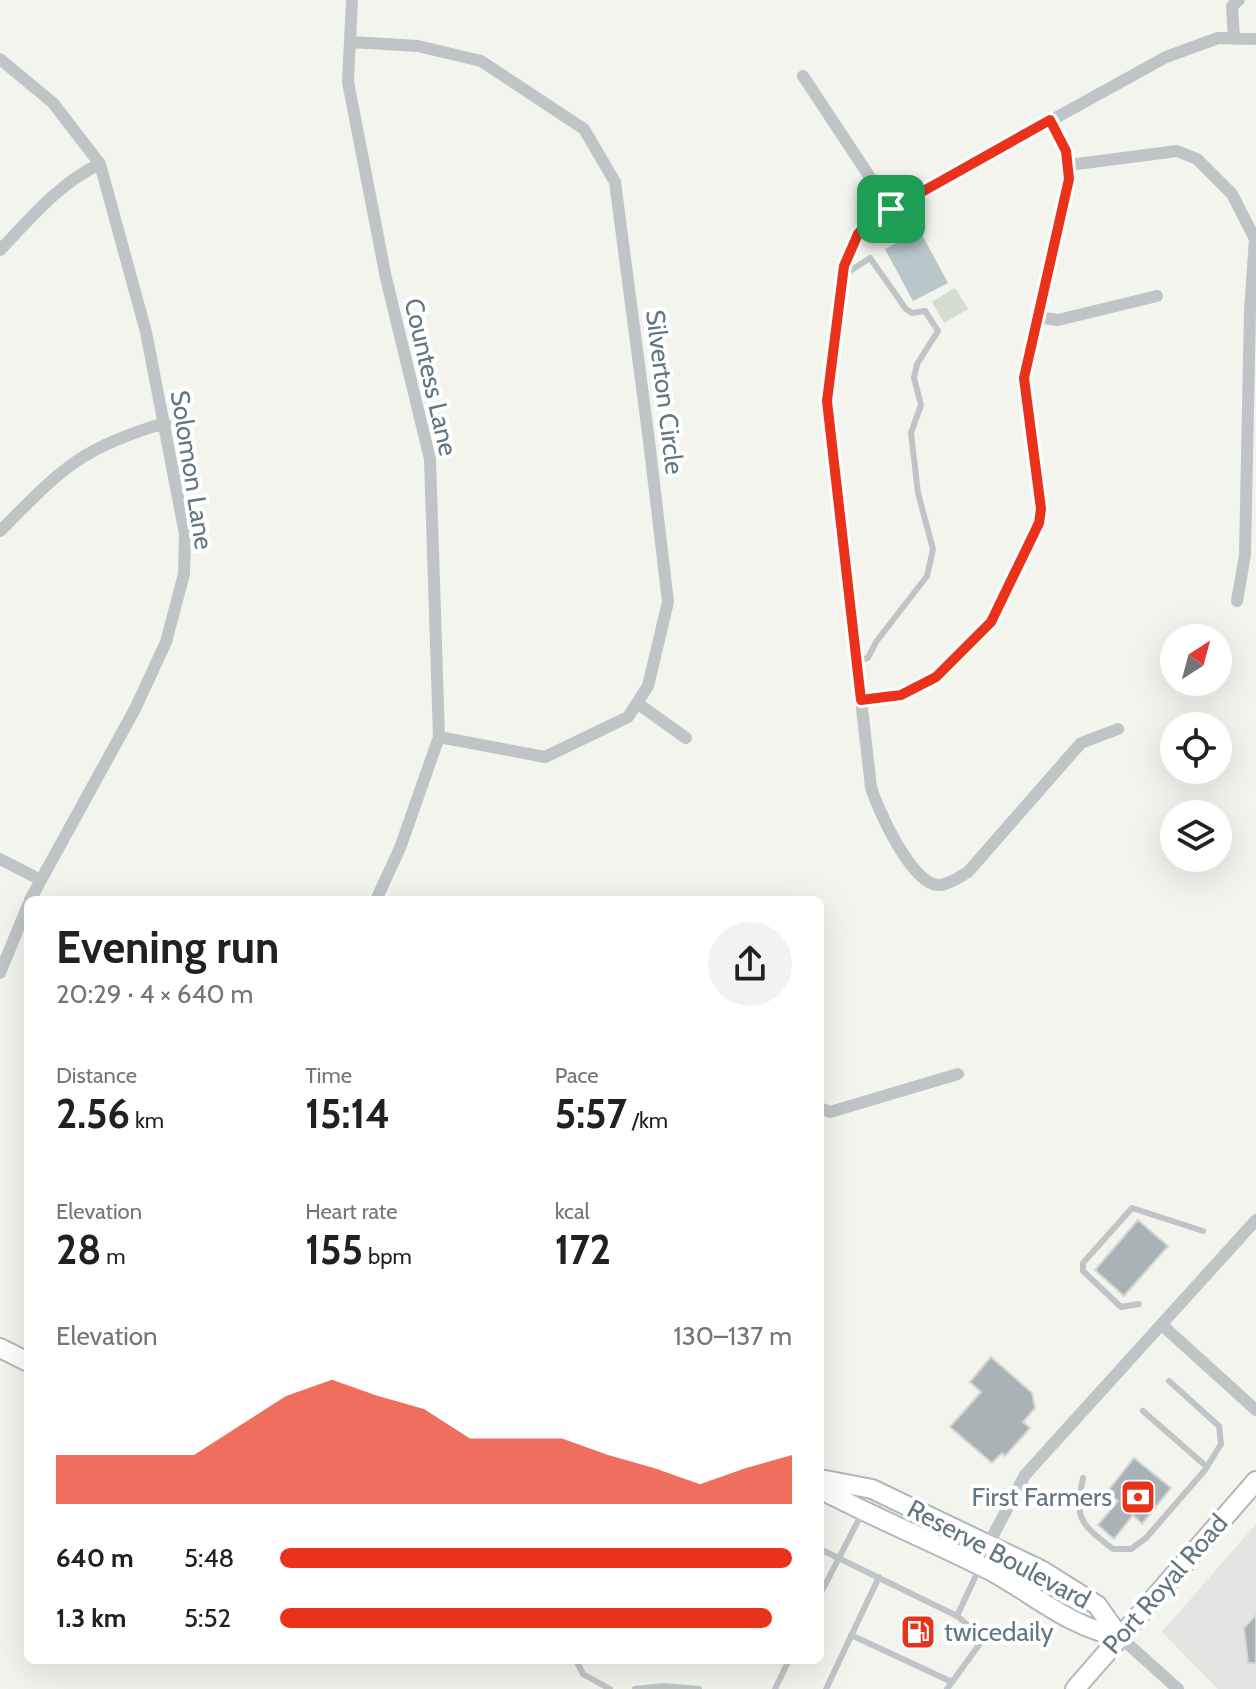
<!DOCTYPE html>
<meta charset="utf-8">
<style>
:root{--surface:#fff;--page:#f2f2f2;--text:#202124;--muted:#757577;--accent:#ea321a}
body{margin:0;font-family:Cabin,sans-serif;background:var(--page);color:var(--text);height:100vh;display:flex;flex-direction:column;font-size:30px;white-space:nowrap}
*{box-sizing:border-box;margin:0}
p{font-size:26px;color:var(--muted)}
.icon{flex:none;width:44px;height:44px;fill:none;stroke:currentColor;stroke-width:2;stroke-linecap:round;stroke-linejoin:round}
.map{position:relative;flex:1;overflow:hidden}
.panel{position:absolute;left:24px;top:896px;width:800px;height:768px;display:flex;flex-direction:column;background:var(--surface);border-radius:12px;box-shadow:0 8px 32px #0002}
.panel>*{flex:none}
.needle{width:52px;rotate:36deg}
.tools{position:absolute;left:1160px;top:624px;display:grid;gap:16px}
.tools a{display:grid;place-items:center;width:72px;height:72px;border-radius:50%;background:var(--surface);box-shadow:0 8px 32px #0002;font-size:40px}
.pin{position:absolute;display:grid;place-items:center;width:68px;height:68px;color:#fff;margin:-34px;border-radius:16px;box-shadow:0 4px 12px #0006}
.round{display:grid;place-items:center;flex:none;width:84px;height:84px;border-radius:42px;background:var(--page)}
.overview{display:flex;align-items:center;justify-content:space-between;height:136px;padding:0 32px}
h1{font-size:44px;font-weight:700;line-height:60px}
.metrics{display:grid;grid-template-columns:repeat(3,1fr);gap:12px;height:136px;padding:8px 32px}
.metrics div{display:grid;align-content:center}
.metrics b{font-size:40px;font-weight:700}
.metrics small{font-size:22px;font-weight:400}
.metrics p{font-size:22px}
.chart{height:224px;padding:16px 32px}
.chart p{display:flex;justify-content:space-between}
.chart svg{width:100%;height:144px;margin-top:8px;fill:var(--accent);opacity:.7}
ul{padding:0 32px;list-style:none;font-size:26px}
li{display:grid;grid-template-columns:128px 96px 1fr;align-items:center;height:60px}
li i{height:20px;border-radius:10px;background:var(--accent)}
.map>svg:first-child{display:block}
.built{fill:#e4e5e3}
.green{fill:#d6dbd0}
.water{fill:#b8c7ca}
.building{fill:#a9b3b6;stroke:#d5d5d3;stroke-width:2}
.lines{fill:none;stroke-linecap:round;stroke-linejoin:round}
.secondary-casing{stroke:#b1b8bb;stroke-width:22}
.lane{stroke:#bfc4c6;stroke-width:6}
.street{stroke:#bfc4c6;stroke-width:12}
.secondary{stroke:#fff;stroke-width:18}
.route-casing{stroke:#fff;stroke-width:16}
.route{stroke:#ea321a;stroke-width:10}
.labels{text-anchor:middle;stroke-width:8;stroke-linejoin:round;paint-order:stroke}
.street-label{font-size:26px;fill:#627782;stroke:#fff}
.poi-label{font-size:26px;fill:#627782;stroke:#fff;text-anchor:end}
</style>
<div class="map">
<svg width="1256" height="1689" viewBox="0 0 1256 1689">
<rect width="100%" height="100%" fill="#f4f4ef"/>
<!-- built -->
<path class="built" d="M1256 1524V1689H1218L1162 1632Z"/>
<!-- green -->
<path class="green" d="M955 288 968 309 944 323 932 302Z"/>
<!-- water -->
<path class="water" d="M920 231 948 283 913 301 885 249Z"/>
<!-- building -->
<path class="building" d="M1138 1220 1168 1246 1124 1296 1095 1270Z
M991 1357 1032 1393 1035 1408 1023 1422 1030 1428 1005 1456 1002 1453 992 1463 950 1427 981 1392 970 1382Z
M1134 1458 1171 1488 1142 1524 1133 1515 1114 1539 1098 1525 1118 1501 1107 1492Z
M1256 1615V1663H1248L1244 1628Z"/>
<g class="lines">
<defs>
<path id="secondary" d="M0 1348 28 1362
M820 1479 872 1489 1043 1571 1097 1605 1119 1636
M820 1489C877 1519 936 1543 993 1572 1033 1594 1073 1629 1119 1636
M1075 1689 1256 1481"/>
</defs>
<!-- secondary casing -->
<use href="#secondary" class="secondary-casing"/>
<!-- lane -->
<path class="lane" d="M844 275 870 258 906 309 912 313 925 311 938 331 917 364 914 378 921 405 911 433 918 493 933 549 927 576 876 642 868 658 857 661
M1139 1304 1121 1307 1083 1271V1263L1132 1208 1203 1231
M1143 1411 1207 1467
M1083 1478C1074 1520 1081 1524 1113 1549H1131L1146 1538 1205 1470 1221 1444 1219 1426 1169 1381
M820 1549 957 1616 979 1569
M820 1595 862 1513
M851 1635 952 1682
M576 1660 583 1674 610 1689
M635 1689 664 1686 699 1689
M775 1689 789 1660
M826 1689 879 1577
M947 1689 984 1638 957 1616"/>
<!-- street -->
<path class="street" d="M352 0 348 82 386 278 430 459 439 737 400 848 376 900
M1234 39 1232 6 1239 0
M351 42 418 46 481 61 584 129 615 182 649 441 668 602 648 686 628 717 545 757 439 737
M0 59 53 103 100 164 146 332 185 534 184 574 166 642 135 709 30 900
M803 76 891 209
M1069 165 1177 151 1197 159 1232 194 1255 239 1250 310 1245 555 1237 601
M0 250C31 218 59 183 100 164
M1037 317 1058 320 1157 296
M0 531C61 470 79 448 165 423
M861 700 901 695 936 677 991 622 1039 523 1041 509 1024 378 1069 179 1066 151 1050 120
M637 703 686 738
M1118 729 1081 743 968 872C959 877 949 885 938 885 912 884 878 811 871 787L827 401 844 266 850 249 870 221 905 201 1166 57 1218 38 1256 39
M0 859 39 879
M0 973 28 905
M820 1108 830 1112 958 1074
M1162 1325 1256 1410
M989 1543 1025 1475 1256 1220
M1119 1636 1178 1689"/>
<!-- secondary -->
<use href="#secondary" class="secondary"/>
</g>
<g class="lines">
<defs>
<path id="route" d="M1050 120 1066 151 1069 179 1024 378 1041 509 1039 523 991 622 936 677 901 695 861 700 827 401 844 266 858 234 870 221Z"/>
</defs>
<!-- route casing -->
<use href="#route" class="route-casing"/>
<!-- route -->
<use href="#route" class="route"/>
</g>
<!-- icons -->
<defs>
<symbol id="bank-square" viewBox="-11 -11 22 22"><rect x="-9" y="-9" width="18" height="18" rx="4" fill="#ea321a" stroke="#fff"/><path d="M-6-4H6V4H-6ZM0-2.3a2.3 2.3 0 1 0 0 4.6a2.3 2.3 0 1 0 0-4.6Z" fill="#fff"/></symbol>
<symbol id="fuel-square" viewBox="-11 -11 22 22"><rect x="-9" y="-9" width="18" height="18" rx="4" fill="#ea321a" stroke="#fff"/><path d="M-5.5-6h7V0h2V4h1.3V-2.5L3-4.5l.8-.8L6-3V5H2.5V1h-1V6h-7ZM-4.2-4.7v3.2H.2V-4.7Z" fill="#fff"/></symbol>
</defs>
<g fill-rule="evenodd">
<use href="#bank-square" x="1118" y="1477" width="40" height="40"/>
<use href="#fuel-square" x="898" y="1612" width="40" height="40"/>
</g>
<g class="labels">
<!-- street labels -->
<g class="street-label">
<text transform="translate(431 377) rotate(77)" y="9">Countess Lane</text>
<text transform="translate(665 392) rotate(83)" y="9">Silverton Circle</text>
<text transform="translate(192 470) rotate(81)" y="9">Solomon Lane</text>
<text transform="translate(999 1554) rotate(28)" y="9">Reserve Boulevard</text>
<text transform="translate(1165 1584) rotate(-49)" y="9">Port Royal Road</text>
</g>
<!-- poi labels -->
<g class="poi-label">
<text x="1112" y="1506">First Farmers</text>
<text x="944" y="1641" text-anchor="start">twicedaily</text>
</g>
</g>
</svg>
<div class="tools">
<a><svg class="needle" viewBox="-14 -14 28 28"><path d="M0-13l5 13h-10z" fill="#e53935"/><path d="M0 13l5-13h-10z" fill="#757577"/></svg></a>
<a><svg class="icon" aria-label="locate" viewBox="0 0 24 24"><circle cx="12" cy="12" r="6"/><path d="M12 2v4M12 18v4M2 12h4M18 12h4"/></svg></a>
<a><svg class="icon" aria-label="layers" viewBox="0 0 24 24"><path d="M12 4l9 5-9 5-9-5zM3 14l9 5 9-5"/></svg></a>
</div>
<div class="pin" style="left:891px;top:209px;background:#1e9e55"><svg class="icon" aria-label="arrive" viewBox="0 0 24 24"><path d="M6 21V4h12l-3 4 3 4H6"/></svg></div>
<section class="panel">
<div class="overview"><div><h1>Evening run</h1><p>20:29 · 4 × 640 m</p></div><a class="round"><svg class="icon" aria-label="share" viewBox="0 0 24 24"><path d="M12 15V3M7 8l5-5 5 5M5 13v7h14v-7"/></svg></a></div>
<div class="metrics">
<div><p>Distance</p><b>2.56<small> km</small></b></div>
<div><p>Time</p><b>15:14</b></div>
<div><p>Pace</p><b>5:57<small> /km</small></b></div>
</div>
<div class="metrics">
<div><p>Elevation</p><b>28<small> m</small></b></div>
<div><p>Heart rate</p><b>155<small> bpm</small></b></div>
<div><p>kcal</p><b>172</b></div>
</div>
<div class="chart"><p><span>Elevation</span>130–137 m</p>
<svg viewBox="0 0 160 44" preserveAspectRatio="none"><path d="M0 44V29L10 29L20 29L30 29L40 20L50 11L60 6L70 11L80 15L90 24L100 24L110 24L120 29L130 33L140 38L150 33L160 29V44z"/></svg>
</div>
<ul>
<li><b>640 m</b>5:48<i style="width:100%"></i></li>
<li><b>1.3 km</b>5:52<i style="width:96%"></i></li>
</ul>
</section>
</div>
